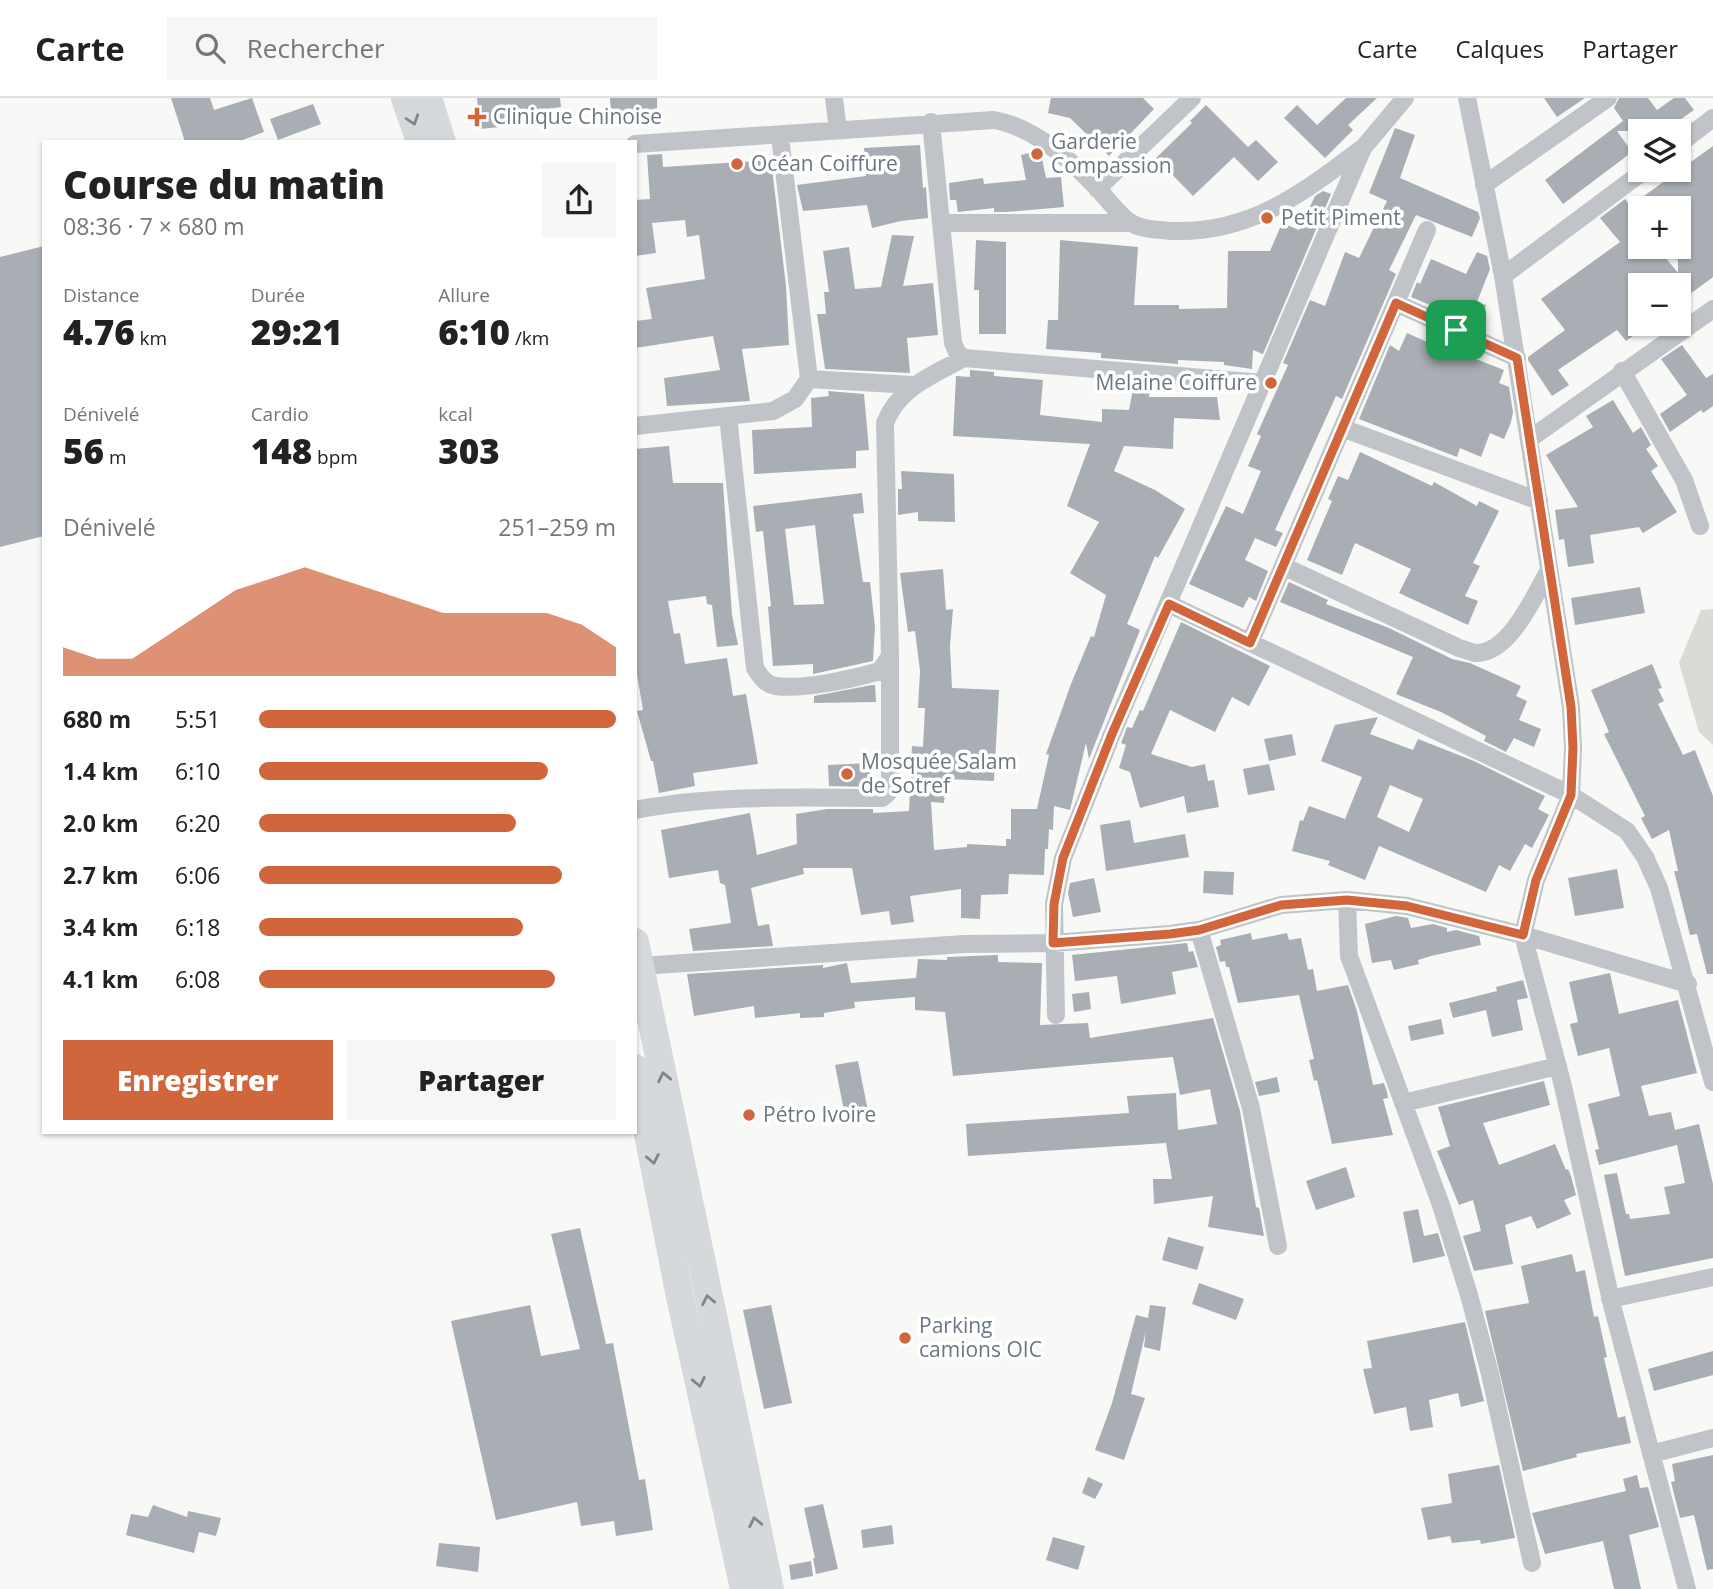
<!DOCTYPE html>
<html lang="fr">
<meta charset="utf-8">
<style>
:root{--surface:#fff;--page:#f6f6f6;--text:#222;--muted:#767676;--line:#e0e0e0;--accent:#d1653c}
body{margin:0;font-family:"Open Sans",sans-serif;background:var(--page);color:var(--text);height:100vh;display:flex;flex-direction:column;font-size:26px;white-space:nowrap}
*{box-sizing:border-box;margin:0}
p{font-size:23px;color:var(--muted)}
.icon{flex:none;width:38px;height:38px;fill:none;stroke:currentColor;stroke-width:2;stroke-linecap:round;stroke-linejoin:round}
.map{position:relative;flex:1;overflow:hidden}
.sheet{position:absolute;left:42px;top:42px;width:595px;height:994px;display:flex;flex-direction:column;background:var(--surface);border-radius:0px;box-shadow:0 2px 5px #0004}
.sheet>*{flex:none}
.controls{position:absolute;left:1628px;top:21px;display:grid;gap:14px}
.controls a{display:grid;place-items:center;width:63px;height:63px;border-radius:0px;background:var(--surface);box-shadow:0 2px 5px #0004;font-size:35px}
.pin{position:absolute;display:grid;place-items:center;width:60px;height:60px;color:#fff;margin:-30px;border-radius:14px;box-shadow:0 4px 10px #0006}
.round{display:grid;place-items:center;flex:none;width:74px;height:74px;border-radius:0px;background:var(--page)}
.headline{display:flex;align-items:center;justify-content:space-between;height:119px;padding:0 21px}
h1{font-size:38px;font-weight:800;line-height:52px}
.figures{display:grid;grid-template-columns:repeat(3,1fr);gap:10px;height:119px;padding:7px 21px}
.figures div{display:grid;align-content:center}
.figures b{font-size:35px;font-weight:800}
.figures small{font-size:19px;font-weight:400}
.figures p{font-size:19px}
.chart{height:196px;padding:14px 21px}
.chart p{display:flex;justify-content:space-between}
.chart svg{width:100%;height:126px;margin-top:7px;fill:var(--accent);opacity:.7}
.action{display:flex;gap:14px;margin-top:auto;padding:14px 21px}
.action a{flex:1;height:80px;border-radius:0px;background:var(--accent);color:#fff;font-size:28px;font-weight:800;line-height:80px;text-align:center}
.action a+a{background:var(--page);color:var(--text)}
ul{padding:0 21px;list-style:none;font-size:23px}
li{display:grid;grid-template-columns:112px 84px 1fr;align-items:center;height:52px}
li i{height:18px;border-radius:9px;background:var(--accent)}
header{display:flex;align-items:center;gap:42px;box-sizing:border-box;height:98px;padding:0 35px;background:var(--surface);border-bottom:2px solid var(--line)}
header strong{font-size:33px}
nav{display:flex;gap:38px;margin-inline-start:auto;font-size:24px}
.search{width:490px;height:63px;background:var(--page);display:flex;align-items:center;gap:18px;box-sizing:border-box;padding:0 24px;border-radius:0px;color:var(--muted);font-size:26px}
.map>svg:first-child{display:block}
.green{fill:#d8dcd5}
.building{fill:#a8aeb4;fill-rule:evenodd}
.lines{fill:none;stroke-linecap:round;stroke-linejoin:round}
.minor{stroke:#c0c3c7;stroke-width:18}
.primary{stroke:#d5d9dc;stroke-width:28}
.oneway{stroke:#7a8690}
.route-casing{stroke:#fff;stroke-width:14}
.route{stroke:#d1653c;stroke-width:9}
.poi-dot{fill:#d1653c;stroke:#fff;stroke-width:2.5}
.labels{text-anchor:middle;stroke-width:7;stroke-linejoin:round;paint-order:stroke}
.poi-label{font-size:21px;fill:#6a7783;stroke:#fff;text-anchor:start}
</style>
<header>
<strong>Carte</strong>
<div class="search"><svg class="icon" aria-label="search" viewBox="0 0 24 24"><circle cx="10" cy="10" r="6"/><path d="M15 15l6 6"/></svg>Rechercher</div>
<nav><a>Carte</a><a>Calques</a><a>Partager</a></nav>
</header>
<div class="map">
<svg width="1713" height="1491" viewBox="0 0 1713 1491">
<rect width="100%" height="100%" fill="#f8f8f6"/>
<!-- green -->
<path class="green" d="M1713 511V647L1699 634 1679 565 1701 512Z"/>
<!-- building -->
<path class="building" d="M171 0H210L214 12 252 0 264 34 237 44H185Z
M477 0H560L561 9 527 14 528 26 480 31Z
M610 0H657V11L611 16Z
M1051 0H1143L1154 11 1109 58 1070 20 1048 15Z
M1346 0H1377L1348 27 1353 32 1325 60 1284 20 1297 7 1317 27Z
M1544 0H1585L1557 19Z
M1619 0H1648L1657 12 1674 0H1685L1694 12 1664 33H1617L1632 54 1563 106 1545 82 1623 23 1614 10Z
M313 6 321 26 278 42 270 21Z
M1206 7 1248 49 1256 42 1278 64 1258 83 1234 59 1193 98 1156 60 1192 25 1190 23Z
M1395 30 1415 37 1400 80 1478 114 1480 120 1472 139 1416 117 1389 172 1396 176 1342 301 1336 298 1275 432 1283 435 1276 449 1255 440 1245 462 1268 473 1256 503 1249 499 1243 510 1189 486 1226 408 1243 416 1261 373 1248 368 1261 338 1257 336 1288 267 1283 265 1310 202 1325 208 1345 154 1359 160 1379 119 1392 126 1381 115 1387 103 1369 95Z
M920 47 923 90 926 89 928 120 901 123 872 130 867 107 803 113 797 87 866 78 864 50Z
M1713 48V179L1678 205V187H1640V233L1626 243 1617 232 1558 272 1569 287 1552 298 1528 262V259L1565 232 1541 201 1620 144 1600 120 1625 101 1630 108ZM1640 110H1678V175L1657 149H1640Z
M1038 53 1041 56 1046 80 1061 79 1064 109 1006 114H994V110L958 114 956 102H950L949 85 983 80 984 86 1026 82 1021 57Z
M662 56 663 69 771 62 786 188 789 247 742 251 750 303 667 308 664 280 720 272 713 238 635 250V223L652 221 646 190 705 181 699 137 687 139 685 122 652 125 656 155 635 158V102L650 101 647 57Z
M1323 93 1331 96 1263 256 1253 252 1252 271 1224 267V264L1178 262V266L1101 260V255L1046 251 1048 222H1058L1060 142 1138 149 1134 207H1179V211L1227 210 1228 153H1270L1282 125 1299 132 1315 98Z
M892 137 914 138 903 188 933 185 938 237 907 240 910 275 825 271 817 216H826L824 194H829L823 153 849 149 855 191 881 189Z
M976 142 1006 144V236H979V192H974Z
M44 148V438L0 449V159Z
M1477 154 1487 158 1490 171 1477 204 1486 207 1479 228 1411 199 1417 184 1420 186 1431 161 1466 176Z
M1407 235 1454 256 1455 253 1504 272 1499 285 1509 289 1513 314 1511 324 1504 341 1490 335 1481 359 1460 350 1457 359 1359 321 1390 247 1399 253Z
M1682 247 1706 280 1713 276V308L1703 315 1701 312 1670 334 1660 316 1687 297 1661 261Z
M970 272 994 274V278L1043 282 1040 317 1102 324V311L1129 312 1134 286 1150 287 1149 299H1217L1220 322 1174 320 1173 351 1124 348 1114 373 1155 392 1185 411 1158 460 1155 458 1127 526 1140 532 1089 661 1086 645 1070 712 1054 708 1053 732 1049 731 1048 751H1045L1044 777 1009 776 1008 796 981 797 980 821 961 820V791L910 798 914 824 891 827 889 813 861 817 852 770H803L804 776 751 790 758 828 769 826 773 848 693 853 689 831 731 825 725 787 720 785 718 772 669 780 661 732 750 715 757 757 797 746 796 716 827 711H873V715L909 713 912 648 923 649 925 610H918L920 573 915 533 908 534 900 475 943 471 946 512 953 511 950 548 952 590 999 592 994 683 946 681 944 705 931 704 934 752 967 749V746L1006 748V741H1011V711H1037L1049 657 1046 656 1071 586 1091 538 1094 539 1106 497 1070 475 1099 424 1067 408 1090 346 953 338 956 278 970 279Z
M828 293 864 296 869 352 856 353V370L754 376 752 332 812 329 811 300 829 298Z
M1613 302 1633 335 1641 329 1651 347 1646 351 1658 368 1651 373 1677 414 1643 435 1639 429 1590 437 1594 465 1568 469 1564 441 1559 442 1555 412 1578 409 1546 357 1593 329 1586 318Z
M669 348 673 385H723L732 517 738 547 717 549 712 507 707 506 706 498 668 503 674 536 680 535 685 566 727 560 733 598 746 596 758 666 693 675 695 688 659 695 653 663H651L637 613 643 612 635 564V351Z
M1360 354 1432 388 1434 384 1477 408 1479 403 1499 413 1473 465 1480 468 1465 498 1478 503 1468 527 1399 495 1411 471 1355 445 1342 477 1307 462 1332 403 1328 401 1338 378 1348 382Z
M901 373 954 376 955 424 918 423V414L898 417V391H902Z
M862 395 864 415 853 416 863 484H870L875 529 873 563 813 576V566L773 568 768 509 771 508 763 433 756 434 753 408ZM815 427 824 506 794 507 785 431Z
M1289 484 1328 502 1326 506 1389 530 1452 561 1470 565 1521 588 1516 598 1527 603 1519 622 1541 631 1534 649 1514 640 1506 654 1484 643 1486 638 1441 614 1396 596 1413 559 1280 504Z
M1640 489 1645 515 1575 527 1571 500Z
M1181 524 1270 568 1249 608 1232 599 1215 634 1170 612 1151 656 1192 669 1205 666 1208 683 1214 682 1219 709 1187 715 1184 698 1140 710 1130 674 1119 670 1126 647 1121 645 1123 640 1127 629 1132 630 1140 612 1143 613Z
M1652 566 1662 590 1658 591 1664 603 1658 606 1683 657 1695 652 1713 698V876H1707L1697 836 1690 837 1674 773H1678L1669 732 1652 741 1641 720 1645 718 1604 636 1609 634 1591 592Z
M872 587H875L876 604 814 605V598Z
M1378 619 1370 636 1413 652 1418 641 1474 663 1545 698 1538 711 1549 717 1532 750 1525 746 1510 773 1499 767 1486 794 1379 748 1365 782 1328 767 1330 763 1292 753 1300 722 1303 723 1309 708 1345 721 1362 679 1321 663 1335 627ZM1390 687 1423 701 1409 734 1377 719Z
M1292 636 1296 657 1269 663 1264 641Z
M870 665 871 689 829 688 828 667Z
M1269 666 1275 692 1248 697 1243 671Z
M1130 722 1134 745 1185 736 1189 759 1106 773 1100 727Z
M1617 771 1624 810 1575 818 1568 780Z
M1204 773 1234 774 1233 797 1203 795Z
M1094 780 1101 814 1073 819 1068 795 1070 785Z
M1396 818 1408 820 1411 830 1433 826 1447 830V834L1456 832 1479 838 1481 847 1431 858 1418 862 1419 866 1394 872 1391 862 1372 865 1365 826Z
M1251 835 1252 842 1287 835 1289 842 1301 840 1308 872 1313 871 1317 893 1348 887 1357 913 1373 987 1384 985 1387 994 1388 1000 1383 1001 1393 1037 1332 1046 1317 982 1314 983 1309 962 1314 961 1299 897 1238 905 1229 869H1226L1225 863 1220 864 1216 849 1221 847 1220 842Z
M1187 845 1189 854 1193 853 1198 869 1172 874 1176 896 1121 906 1117 878 1075 883 1072 857Z
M998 857V864L1042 865 1040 927 1088 925 1090 940 1213 920 1240 1013 1256 1109 1259 1110 1264 1138 1208 1129 1213 1098 1154 1106 1153 1081H1172L1166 1045 968 1058 966 1026 1129 1015 1127 998 1176 995 1178 1032 1217 1026 1210 991 1180 997 1173 959 953 978 945 914 915 912V899L854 904 855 910 824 915V919L800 920V915L755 920 754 908 694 918 687 876 823 867V870L847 865 851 885 916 880 918 861 947 862V859Z
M1610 875 1619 916 1678 902 1697 975 1641 988 1649 1018 1671 1014 1675 1032 1699 1026 1713 1086V1160L1625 1178 1604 1077 1617 1075 1626 1116H1629L1630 1121 1670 1116 1664 1089 1685 1085 1677 1047 1599 1067 1595 1052 1599 1051 1588 1006 1620 998 1609 950 1578 958 1570 926 1578 924 1569 884Z
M1523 882 1528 900 1517 902 1523 932 1492 939 1486 912 1453 920 1449 905 1497 893 1496 889Z
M1089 894 1091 911 1074 914 1072 896Z
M1441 921 1444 936 1411 943 1408 928Z
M858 963 868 1013 845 1018 835 967Z
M1277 979 1280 994 1259 998 1255 984Z
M1544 983 1550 1007 1483 1025 1499 1067 1555 1046 1566 1072 1568 1071 1571 1078 1576 1097 1564 1102 1571 1116 1537 1131 1531 1118 1505 1127 1513 1166 1474 1173 1463 1138 1481 1133 1473 1102 1459 1107 1437 1053 1450 1048 1438 1009Z
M1346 1069 1355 1099 1316 1112 1306 1083Z
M1418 1111 1424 1138 1438 1135 1445 1158 1413 1165 1403 1114Z
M580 1130 606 1246 613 1245 639 1382 645 1381 653 1432 616 1438 614 1423 581 1428 577 1404 496 1422 451 1223 530 1207 541 1258 580 1251 551 1136Z
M1168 1139 1204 1149 1197 1172 1162 1162Z
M1572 1156 1576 1174 1585 1172 1594 1219 1598 1218 1607 1259 1604 1260 1618 1320 1625 1318 1631 1345 1576 1356 1577 1359 1523 1373 1485 1213 1529 1205 1521 1168Z
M1199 1185 1244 1201 1236 1222 1192 1206Z
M771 1207 792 1305 764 1311 743 1212Z
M1150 1207 1166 1209 1160 1253 1144 1249 1146 1233 1131 1296 1145 1300 1124 1362 1095 1352 1112 1305 1136 1217 1148 1220Z
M1465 1224 1484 1303 1461 1309 1458 1295 1429 1302 1433 1329 1410 1333 1406 1309 1374 1316 1363 1271 1372 1270 1367 1243Z
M1713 1253V1277L1654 1293 1648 1271Z
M1713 1357V1471L1707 1472 1694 1417 1680 1420 1671 1384 1675 1383 1672 1366Z
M1499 1367 1515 1440 1481 1446 1480 1442 1452 1445 1450 1438 1428 1442 1421 1410 1452 1405 1448 1376Z
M1637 1377 1640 1390 1648 1389 1659 1429 1629 1437 1641 1491H1614L1603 1443 1545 1456 1532 1415 1626 1393 1623 1381Z
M1088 1379 1103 1386 1095 1401 1082 1395Z
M823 1406 838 1471 816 1476 813 1460H815L804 1410Z
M153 1407 187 1419 188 1413 221 1420 216 1438 199 1434 194 1455 126 1437 131 1416 148 1419Z
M892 1427 894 1446 863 1450 861 1432Z
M1053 1439 1085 1448 1078 1472 1046 1462Z
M439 1445 480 1449 478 1474 436 1468Z
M811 1463 813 1478 791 1482 789 1467Z"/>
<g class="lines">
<!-- minor -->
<path class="minor" d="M834 0 838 32
M1467 0 1503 178 1571 609 1573 650 1571 697 1536 782 1523 837 1563 988 1612 1207 1687 1491
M931 24 953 245 957 254 964 260 1263 285
M635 46 994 22C1034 29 1071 62 1099 92 1108 102 1117 114 1128 123 1140 132 1160 132 1174 133 1251 135 1303 95 1361 51
M1678 47 1713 20
M1484 87 1608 0
M1097 91 1192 0
M941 125H1130
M1503 178 1645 72
M1396 205 1517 260
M1622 273 1684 382 1700 428
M809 281 912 287
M728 318 755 570C760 578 765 586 775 588 803 592 852 581 880 573L890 558 885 325C899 289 932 278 964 260
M635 328 773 313 795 301 809 281 780 38
M1342 330 1539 403
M1531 340 1713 211
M1283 468 1459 550C1464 551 1470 554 1475 555 1509 557 1534 498 1548 474
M1169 506 1571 697 1627 733 1645 759 1659 790 1713 984
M1250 545 1427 132
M635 712C715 696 801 700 882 700L888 695 890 687V558
M1347 802 1349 858 1441 1107 1469 1197 1490 1276 1532 1465
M1199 832 1251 1010 1278 1148
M641 868 964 846 1053 845 1170 836 1199 832 1281 807 1347 802 1407 808 1523 837 1688 886
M1056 917 1054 806 1063 760 1112 636 1363 50 1405 0
M1403 1005 1558 968
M1610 1201 1713 1179
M1651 1356 1713 1340"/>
<!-- primary -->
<path class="primary" d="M405 0 420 44
M428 0 442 44
M635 844 770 1491
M635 970 679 1194 744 1491"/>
</g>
<!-- one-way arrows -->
<defs><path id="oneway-chevron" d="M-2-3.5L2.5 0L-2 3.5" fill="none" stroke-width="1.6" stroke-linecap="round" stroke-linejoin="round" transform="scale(1.75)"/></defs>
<g class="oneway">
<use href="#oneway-chevron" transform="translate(413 22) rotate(72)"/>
<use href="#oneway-chevron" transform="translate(664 979) rotate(-102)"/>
<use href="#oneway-chevron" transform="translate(653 1061) rotate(79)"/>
<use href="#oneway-chevron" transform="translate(708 1202) rotate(-102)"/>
<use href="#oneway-chevron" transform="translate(699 1284) rotate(78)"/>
<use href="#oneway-chevron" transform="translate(755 1424) rotate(-102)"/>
</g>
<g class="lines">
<defs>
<path id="route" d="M1396 205 1517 260 1571 609 1573 650 1571 697 1536 782 1523 837 1407 808 1347 802 1281 807 1199 832 1170 836 1053 845 1054 806 1063 760 1112 636 1169 506 1250 545Z"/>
</defs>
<!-- route casing -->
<use href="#route" class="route-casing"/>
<!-- route -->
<use href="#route" class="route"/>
</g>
<!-- markers -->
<g class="poi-dot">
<path d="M473.5 8.5h7v7h7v7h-7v7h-7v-7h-7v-7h7z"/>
<circle cx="1037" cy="56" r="7"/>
<circle cx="737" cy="66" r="7"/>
<circle cx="1267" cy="120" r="7"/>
<circle cx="1271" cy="285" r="7"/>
<circle cx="847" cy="676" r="7"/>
<circle cx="749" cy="1017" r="7"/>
<circle cx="905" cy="1240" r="7"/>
</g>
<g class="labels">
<!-- poi labels -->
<g class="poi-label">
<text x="493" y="26">Clinique Chinoise</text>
<text x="1051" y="51">Garderie<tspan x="1051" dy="24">Compassion</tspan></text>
<text x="751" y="73">Océan Coiffure</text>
<text x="1281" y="127">Petit Piment</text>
<text x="1257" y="292" text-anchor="end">Melaine Coiffure</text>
<text x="861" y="671">Mosquée Salam<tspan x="861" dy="24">de Sotref</tspan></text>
<text x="763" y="1024">Pétro Ivoire</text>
<text x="919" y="1235">Parking<tspan x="919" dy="24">camions OIC</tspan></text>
</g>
</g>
</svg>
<div class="controls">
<a><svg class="icon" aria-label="layers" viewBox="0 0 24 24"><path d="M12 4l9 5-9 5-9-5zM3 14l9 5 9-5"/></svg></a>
<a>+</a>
<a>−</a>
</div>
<div class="pin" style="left:1456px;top:232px;background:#1e9e55"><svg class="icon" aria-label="arrive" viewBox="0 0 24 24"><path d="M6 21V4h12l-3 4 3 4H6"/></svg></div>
<section class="sheet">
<div class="headline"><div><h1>Course du matin</h1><p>08:36 · 7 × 680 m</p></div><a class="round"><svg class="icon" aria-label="share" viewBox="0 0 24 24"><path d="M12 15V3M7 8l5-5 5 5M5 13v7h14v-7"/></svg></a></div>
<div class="figures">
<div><p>Distance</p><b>4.76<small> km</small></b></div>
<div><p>Durée</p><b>29:21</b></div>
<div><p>Allure</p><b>6:10<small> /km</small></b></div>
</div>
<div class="figures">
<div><p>Dénivelé</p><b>56<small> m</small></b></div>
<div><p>Cardio</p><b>148<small> bpm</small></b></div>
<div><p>kcal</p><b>303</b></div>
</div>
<div class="chart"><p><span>Dénivelé</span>251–259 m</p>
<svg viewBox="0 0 160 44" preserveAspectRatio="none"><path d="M0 44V34L10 38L20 38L30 30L40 22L50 14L60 10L70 6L80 10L90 14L100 18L110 22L120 22L130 22L140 22L150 26L160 34V44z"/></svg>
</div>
<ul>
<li><b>680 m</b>5:51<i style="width:100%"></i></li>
<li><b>1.4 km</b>6:10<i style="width:81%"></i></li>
<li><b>2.0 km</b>6:20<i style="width:72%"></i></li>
<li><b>2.7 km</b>6:06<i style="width:85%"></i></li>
<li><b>3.4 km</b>6:18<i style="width:74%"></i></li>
<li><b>4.1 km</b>6:08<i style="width:83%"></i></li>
</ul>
<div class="action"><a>Enregistrer</a><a>Partager</a></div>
</section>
</div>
